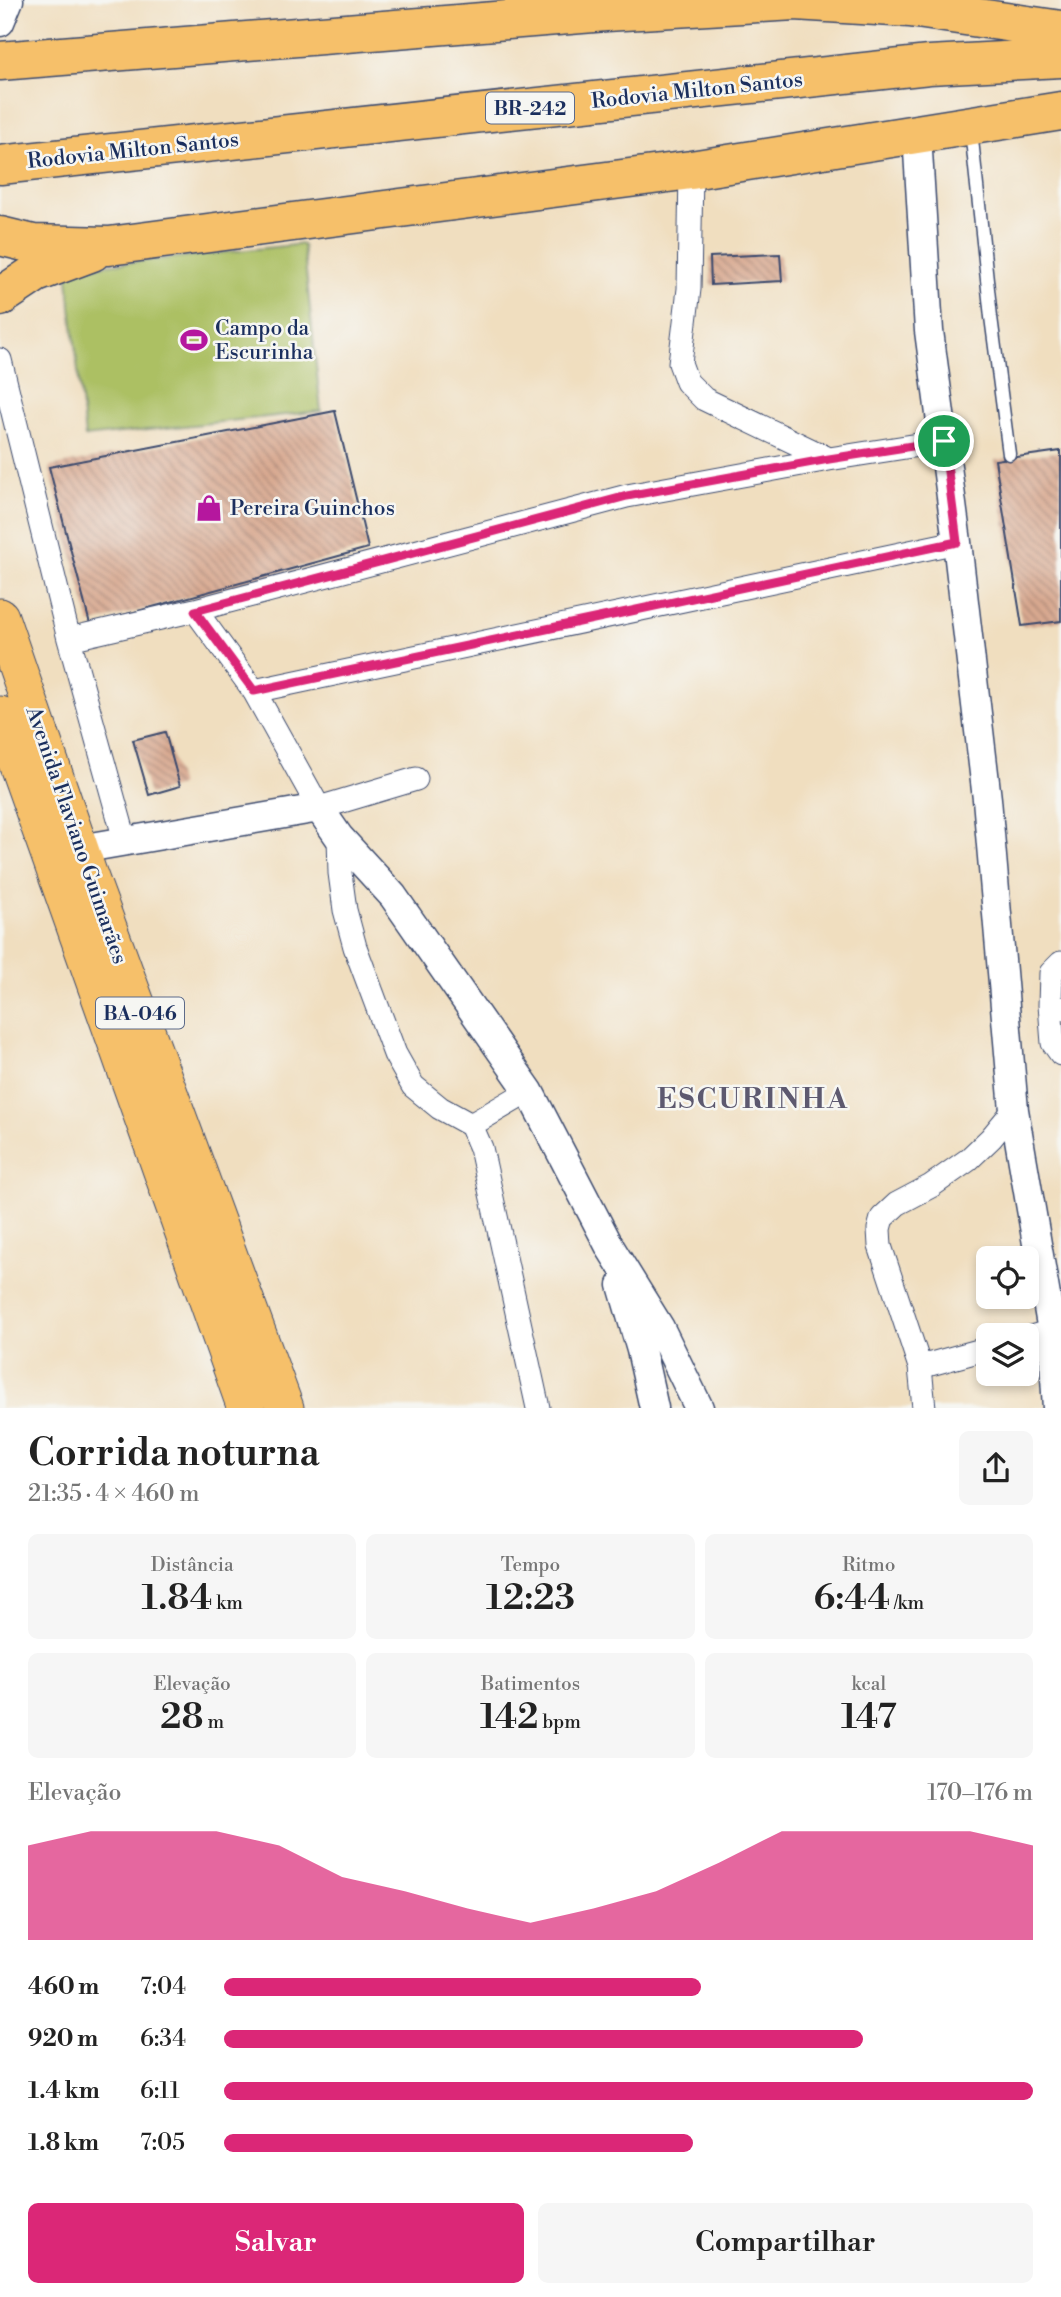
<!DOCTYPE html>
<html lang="pt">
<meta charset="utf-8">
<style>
:root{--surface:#fff;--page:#f6f6f6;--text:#222;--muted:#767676;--accent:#db2777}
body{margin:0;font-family:"Libre Bodoni",serif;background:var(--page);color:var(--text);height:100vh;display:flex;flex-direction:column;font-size:26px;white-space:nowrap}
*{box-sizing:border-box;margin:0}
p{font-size:23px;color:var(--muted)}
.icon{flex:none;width:38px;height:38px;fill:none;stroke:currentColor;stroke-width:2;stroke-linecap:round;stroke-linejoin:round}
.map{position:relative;height:1408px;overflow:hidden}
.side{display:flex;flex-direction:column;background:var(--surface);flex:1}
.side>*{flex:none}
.buttons{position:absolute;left:976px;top:1246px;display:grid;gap:14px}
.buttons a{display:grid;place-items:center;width:63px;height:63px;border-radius:10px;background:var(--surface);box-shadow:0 4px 10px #0003;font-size:35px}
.pin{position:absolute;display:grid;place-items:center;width:60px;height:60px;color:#fff;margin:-30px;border:4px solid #fff;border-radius:50%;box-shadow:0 2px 7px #0007}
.round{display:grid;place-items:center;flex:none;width:74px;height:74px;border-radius:10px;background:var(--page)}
.overview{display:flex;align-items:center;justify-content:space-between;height:119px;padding:0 28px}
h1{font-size:38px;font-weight:600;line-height:52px}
.stats{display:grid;grid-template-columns:repeat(3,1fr);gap:10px;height:119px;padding:7px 28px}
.stats div{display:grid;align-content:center;border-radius:10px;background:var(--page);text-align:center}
.stats b{font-size:35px;font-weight:600}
.stats small{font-size:19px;font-weight:400}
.stats p{font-size:19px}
.chart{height:196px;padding:14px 28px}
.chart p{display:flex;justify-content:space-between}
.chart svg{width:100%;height:126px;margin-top:7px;fill:var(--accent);opacity:.7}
.button{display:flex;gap:14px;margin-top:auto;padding:14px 28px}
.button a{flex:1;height:80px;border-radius:10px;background:var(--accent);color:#fff;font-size:28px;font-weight:600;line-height:80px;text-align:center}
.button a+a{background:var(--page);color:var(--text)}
ul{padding:0 28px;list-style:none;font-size:23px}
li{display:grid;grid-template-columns:112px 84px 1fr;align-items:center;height:52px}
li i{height:18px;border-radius:9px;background:var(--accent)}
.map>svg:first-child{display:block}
.pitch{fill:#acc064;stroke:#647861;stroke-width:2}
.building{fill:url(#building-back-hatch)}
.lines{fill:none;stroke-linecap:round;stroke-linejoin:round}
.service-casing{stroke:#3b496d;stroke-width:15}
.minor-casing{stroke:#3b496d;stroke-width:25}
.tertiary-casing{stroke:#3b496d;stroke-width:31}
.primary-casing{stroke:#3b496d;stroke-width:39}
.trunk-casing{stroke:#3b496d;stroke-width:41}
.service{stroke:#fff;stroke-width:12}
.minor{stroke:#fff;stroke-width:23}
.tertiary{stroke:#fff;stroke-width:28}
.primary{stroke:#f6c06b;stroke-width:37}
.trunk{stroke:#f6c06b;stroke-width:38}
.route-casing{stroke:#fff;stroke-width:14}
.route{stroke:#db2777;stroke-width:9}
.labels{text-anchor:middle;stroke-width:5;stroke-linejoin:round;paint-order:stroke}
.shield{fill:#f6f6f2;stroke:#5d6b8a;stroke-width:2}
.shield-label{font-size:19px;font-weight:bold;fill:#1b2f5e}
.street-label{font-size:21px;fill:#1b2f5e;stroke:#f6f6f2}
.poi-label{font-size:21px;fill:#1b2f5e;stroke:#f6f6f2;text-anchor:start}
.district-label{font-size:28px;font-weight:bold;letter-spacing:2px;fill:#5d596f;stroke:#f6f6f2}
</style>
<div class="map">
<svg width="1061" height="1408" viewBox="0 0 1061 1408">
<defs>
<pattern id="building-back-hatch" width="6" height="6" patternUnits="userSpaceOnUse" patternTransform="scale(1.75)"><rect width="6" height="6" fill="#d8a88f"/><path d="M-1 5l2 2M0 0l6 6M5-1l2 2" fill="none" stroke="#ae8978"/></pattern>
</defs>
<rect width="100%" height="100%" fill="#f6f6f2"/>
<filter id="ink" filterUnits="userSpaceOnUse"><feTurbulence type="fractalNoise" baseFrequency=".0143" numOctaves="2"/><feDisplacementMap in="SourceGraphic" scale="14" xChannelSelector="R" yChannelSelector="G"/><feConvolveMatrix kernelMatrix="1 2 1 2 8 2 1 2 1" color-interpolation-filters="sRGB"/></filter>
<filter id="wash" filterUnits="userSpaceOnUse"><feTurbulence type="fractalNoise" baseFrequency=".00686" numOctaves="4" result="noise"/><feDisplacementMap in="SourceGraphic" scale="28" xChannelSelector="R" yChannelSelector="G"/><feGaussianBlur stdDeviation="1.57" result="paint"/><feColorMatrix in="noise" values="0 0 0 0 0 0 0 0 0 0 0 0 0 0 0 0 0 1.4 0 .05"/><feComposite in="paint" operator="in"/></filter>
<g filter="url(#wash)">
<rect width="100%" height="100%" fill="#f0debf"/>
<!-- pitch -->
<path class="pitch" d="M303 244 321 411 85 437 67 269Z"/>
<g id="blocks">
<!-- building -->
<path class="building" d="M780 254 782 281 711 285 710 257Z
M335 411 368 548 90 624 49 467Z
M1061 451V621L1022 626 995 460Z
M165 732 180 786 149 795 133 740Z"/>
</g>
</g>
<g filter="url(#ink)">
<use href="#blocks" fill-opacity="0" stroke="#3b496d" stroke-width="2"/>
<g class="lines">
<defs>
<path id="service" d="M971 130 991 317 1009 454"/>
<path id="minor" d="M691 170 689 289 680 363 687 382 704 399 829 459
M0 360 69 639 125 840
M195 610 254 691 319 808 416 779
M69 639 195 610 627 496 829 459 944 441
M254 691 957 542
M339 837 340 873 345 910 355 947 395 1054 413 1086 440 1108 471 1125 481 1148 538 1408
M1050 1005 1051 973 1061 963
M1061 1008 1050 1005 1053 1043 1061 1054
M471 1125 529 1091
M1027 1338 1052 1331
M920 1367 989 1348
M924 1408 920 1367 880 1246 879 1229 882 1218 897 1204 931 1186 968 1160 991 1138 1014 1110"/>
<path id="tertiary" d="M0 22 9 0
M917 135 929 331 957 542 987 799 1014 1110 1052 1331 1057 1408
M80 849 319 808 339 837 393 896 529 1091 611 1249 660 1328 699 1408
M622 1285 641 1350 654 1408"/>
<path id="primary" d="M0 617 88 873 285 1408
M0 715 246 1408"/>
<path id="trunk" d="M0 61 606 12 795 1 910 8 1061 30
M0 165 929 65 1061 58
M0 236 33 244 109 246 691 170 1061 111
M0 297 36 273 92 252"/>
</defs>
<!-- service casing -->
<use href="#service" class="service-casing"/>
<!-- minor casing -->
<use href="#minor" class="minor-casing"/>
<!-- tertiary casing -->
<use href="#tertiary" class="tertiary-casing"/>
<!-- primary casing -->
<use href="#primary" class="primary-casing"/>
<!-- trunk casing -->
<use href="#trunk" class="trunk-casing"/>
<!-- service -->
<use href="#service" class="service"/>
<!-- minor -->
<use href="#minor" class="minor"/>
<!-- tertiary -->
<use href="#tertiary" class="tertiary"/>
<!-- primary -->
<use href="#primary" class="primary"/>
<!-- trunk -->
<use href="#trunk" class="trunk"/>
</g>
</g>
<g class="lines" filter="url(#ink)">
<defs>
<path id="route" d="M944 441 957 542 254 691 195 611 627 496 829 459Z"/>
</defs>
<!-- route casing -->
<use href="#route" class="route-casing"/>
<!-- route -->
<use href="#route" class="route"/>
</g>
<!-- icons -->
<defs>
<symbol id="stadium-bare" viewBox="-9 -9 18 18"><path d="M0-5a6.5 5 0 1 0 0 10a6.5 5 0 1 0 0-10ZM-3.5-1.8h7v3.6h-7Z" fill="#b5179e" stroke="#f6f6f2" stroke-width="2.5" paint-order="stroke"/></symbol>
<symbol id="shop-bare" viewBox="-9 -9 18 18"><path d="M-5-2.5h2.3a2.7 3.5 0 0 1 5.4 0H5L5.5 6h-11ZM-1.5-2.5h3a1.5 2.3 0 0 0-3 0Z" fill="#b5179e" stroke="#f6f6f2" stroke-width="2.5" paint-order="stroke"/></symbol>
</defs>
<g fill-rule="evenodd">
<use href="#stadium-bare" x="175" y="321" width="38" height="38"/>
<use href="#shop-bare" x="190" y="489" width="38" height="38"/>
</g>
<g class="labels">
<!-- shield labels -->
<g class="shield">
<rect x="486" y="92.5" width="88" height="31" rx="5"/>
<rect x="96" y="997.5" width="88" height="31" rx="5"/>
</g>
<g class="shield-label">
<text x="530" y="115">BR-242</text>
<text x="140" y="1020">BA-046</text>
</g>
<!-- street labels -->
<g class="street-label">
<text transform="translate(697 90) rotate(-6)" y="7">Rodovia Milton Santos</text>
<text transform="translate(133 150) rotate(-6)" y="7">Rodovia Milton Santos</text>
<text transform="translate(77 835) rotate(71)" y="7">Avenida Flaviano Guimarães</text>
</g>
<!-- poi labels -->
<g class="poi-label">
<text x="215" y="335">Campo da<tspan x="215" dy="24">Escurinha</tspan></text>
<text x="230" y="515">Pereira Guinchos</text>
</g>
<!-- district labels -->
<g class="district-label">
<text x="753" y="1108">ESCURINHA</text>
</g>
</g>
</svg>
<div class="buttons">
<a><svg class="icon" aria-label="locate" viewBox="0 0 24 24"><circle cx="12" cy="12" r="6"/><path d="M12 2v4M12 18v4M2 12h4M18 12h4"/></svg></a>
<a><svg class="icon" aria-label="layers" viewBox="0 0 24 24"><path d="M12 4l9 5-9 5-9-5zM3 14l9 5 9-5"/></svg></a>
</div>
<div class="pin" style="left:944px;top:441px;background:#1e9e55"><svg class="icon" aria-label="arrive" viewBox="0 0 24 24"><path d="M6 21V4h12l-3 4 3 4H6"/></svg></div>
</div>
<section class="side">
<div class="overview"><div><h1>Corrida noturna</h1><p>21:35 · 4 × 460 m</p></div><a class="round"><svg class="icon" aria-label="share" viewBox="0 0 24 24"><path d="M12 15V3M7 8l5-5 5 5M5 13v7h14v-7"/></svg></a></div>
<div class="stats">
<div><p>Distância</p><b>1.84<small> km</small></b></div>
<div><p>Tempo</p><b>12:23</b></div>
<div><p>Ritmo</p><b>6:44<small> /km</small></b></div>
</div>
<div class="stats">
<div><p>Elevação</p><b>28<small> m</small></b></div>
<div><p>Batimentos</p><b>142<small> bpm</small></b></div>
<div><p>kcal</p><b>147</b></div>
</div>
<div class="chart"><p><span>Elevação</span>170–176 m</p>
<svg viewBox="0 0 160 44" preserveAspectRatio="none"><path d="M0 44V11L10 6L20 6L30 6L40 11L50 22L60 27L70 33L80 38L90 33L100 27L110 17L120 6L130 6L140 6L150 6L160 11V44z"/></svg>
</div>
<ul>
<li><b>460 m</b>7:04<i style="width:59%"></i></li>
<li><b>920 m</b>6:34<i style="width:79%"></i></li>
<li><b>1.4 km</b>6:11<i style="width:100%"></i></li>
<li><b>1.8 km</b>7:05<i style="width:58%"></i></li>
</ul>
<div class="button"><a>Salvar</a><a>Compartilhar</a></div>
</section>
